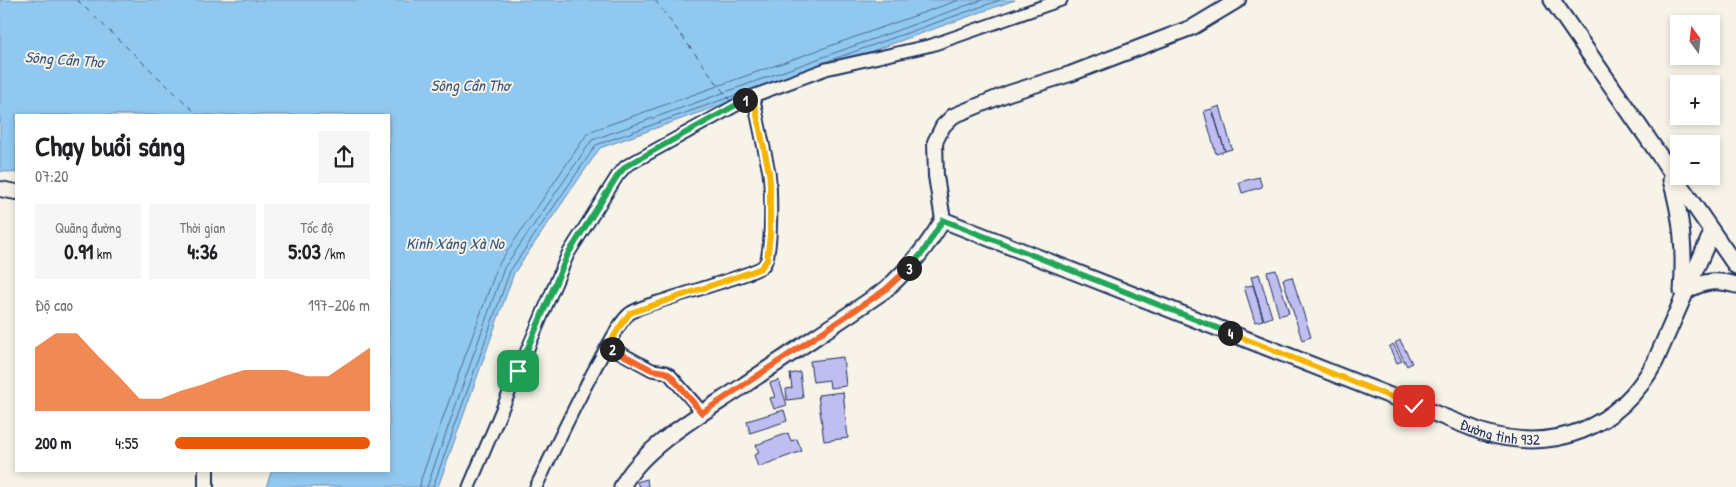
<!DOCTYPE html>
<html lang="vi">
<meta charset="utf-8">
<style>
:root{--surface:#fff;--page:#f6f6f6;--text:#202124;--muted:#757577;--accent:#ea580c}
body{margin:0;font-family:"Patrick Hand",sans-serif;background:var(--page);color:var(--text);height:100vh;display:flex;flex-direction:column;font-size:19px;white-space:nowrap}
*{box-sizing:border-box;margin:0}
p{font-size:16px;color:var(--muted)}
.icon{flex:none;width:28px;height:28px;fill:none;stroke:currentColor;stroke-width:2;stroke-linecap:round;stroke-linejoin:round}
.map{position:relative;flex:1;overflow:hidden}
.details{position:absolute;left:15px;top:114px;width:375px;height:358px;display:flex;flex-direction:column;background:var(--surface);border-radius:0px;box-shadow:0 2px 8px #0003}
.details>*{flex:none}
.needle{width:32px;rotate:345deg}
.controls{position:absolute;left:1670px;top:15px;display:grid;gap:10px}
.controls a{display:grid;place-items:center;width:50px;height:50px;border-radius:0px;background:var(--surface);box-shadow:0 2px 8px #0003;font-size:25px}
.pin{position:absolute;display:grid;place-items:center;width:42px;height:42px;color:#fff;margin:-21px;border-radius:10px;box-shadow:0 2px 8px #0006}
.km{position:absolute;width:25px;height:25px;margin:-12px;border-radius:50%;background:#222;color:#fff;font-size:14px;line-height:25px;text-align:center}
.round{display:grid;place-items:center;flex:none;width:52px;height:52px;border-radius:0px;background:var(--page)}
.summary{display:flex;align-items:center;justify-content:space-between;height:85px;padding:0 20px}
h1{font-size:28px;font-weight:800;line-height:38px}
.metrics{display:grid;grid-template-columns:repeat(3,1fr);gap:8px;height:85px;padding:5px 20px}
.metrics div{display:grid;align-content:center;border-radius:0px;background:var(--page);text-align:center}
.metrics b{font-size:21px;font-weight:800}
.metrics small{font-size:14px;font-weight:400}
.metrics p{font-size:14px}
.chart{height:140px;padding:10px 20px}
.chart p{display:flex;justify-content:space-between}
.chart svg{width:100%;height:90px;margin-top:5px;fill:var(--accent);opacity:.7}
ul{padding:0 20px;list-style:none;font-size:16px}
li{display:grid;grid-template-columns:80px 60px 1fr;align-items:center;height:38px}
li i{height:12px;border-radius:6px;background:var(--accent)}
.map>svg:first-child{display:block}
.water{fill:#91c8ef;stroke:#628bb5}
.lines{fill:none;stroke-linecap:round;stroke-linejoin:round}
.shore{stroke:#4a6c98;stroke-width:1}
.ferry{stroke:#385582;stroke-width:1;stroke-dasharray:6 5;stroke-linecap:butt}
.building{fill:#c0bef0;stroke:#1b2f5e}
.minor-casing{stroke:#1b2f5e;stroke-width:15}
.tertiary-casing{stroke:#1b2f5e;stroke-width:18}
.secondary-casing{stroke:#1b2f5e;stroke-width:19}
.minor{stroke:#f7f3e8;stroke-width:11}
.tertiary{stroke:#f7f3e8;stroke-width:14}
.secondary{stroke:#f7f3e8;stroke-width:15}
.split-1-casing{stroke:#fff;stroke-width:10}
.split-2-casing{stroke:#fff;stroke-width:10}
.split-3-casing{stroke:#fff;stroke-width:10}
.split-4-casing{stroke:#fff;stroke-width:10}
.split-5-casing{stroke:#fff;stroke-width:10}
.split-1{stroke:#22a559;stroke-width:6}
.split-2{stroke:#f5b400;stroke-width:6}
.split-3{stroke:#f0652b;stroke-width:6}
.split-4{stroke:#22a559;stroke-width:6}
.split-5{stroke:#f5b400;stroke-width:6}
.labels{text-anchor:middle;stroke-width:4;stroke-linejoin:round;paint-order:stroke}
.street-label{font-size:15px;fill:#1b2f5e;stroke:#f7f3e8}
.water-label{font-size:16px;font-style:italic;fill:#385582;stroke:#f7f3e8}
</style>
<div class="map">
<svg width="1736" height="487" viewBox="0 0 1736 487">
<rect width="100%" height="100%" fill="#f7f3e8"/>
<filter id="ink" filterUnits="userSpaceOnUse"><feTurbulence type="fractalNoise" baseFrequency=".02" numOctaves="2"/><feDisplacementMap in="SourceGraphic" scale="10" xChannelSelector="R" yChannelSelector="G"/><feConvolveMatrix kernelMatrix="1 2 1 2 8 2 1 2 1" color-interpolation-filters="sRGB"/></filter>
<g filter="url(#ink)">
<!-- water -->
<path class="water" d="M0 0H1015L600 148 514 273 438 487H266L272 470H389V115H16V173L0 171Z"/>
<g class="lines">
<!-- shore -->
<path class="shore" d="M828 61 1000 0
M420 487 421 479 498 265 587 134 594 130 959 0
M427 487 504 268 592 140 982 0
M433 487 510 271 596 145 783 78"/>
<!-- ferry -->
<path class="ferry" d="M77 0 198 115
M655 0 731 102"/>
</g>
<!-- building -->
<path class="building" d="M1220 106 1232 149 1225 151 1212 109Z
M1212 109 1225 151 1216 154 1204 111Z
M1259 177 1262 187 1242 193 1239 182Z
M1276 270 1289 313 1279 316 1267 272Z
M1259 274 1272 317 1264 320 1251 277Z
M1292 277 1311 337 1302 340 1283 279Z
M1253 285 1263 320 1255 322 1244 287Z
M1400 340 1412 363 1407 366 1395 343Z
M1393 344 1402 361 1397 363 1389 347Z
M843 357 846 386 830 388 829 380 813 382 810 361Z
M800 372 803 398 787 400 786 389 792 388 790 374Z
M779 380 787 405 774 409 770 398 775 397 770 383Z
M843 392 848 438 824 441 818 395Z
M784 410 787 421 750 433 747 421Z
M788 433 791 441 797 439 802 451 758 467 754 455 759 453 756 445Z
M647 479 648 487H639L637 482Z"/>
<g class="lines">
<defs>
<path id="minor" d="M608 346 652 370 665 372 670 375 703 413
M469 487 568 254 618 175 626 166 753 96 826 69 932 45 1061 0
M536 487C559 440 581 391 608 345 614 335 620 321 629 314 639 306 656 303 668 299 684 293 756 274 764 265 773 255 771 187 769 172L753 96"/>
<path id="tertiary" d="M0 189 16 192
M943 220 936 176 935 142 943 126 953 116 1009 93 1070 74 1193 27 1238 0
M206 487V470"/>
<g id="secondary">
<path d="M1552 0 1736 266"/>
<path d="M1671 180C1682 218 1685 251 1682 291"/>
<path d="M1686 291C1703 281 1717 279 1736 285"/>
<path id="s1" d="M622 487C642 447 703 413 740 388 788 355 837 323 885 290 909 269 927 247 943 220L1482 432C1554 454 1619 429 1655 362L1712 232"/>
</g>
</defs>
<!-- minor casing -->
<use href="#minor" class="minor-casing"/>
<!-- tertiary casing -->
<use href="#tertiary" class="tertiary-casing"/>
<!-- secondary casing -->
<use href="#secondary" class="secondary-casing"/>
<!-- minor -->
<use href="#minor" class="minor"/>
<!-- tertiary -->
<use href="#tertiary" class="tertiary"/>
<!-- secondary -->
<use href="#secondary" class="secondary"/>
</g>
</g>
<g class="lines" filter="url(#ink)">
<defs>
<path id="split-1" d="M518 371 568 254 618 175 626 166 745 100"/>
<path id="split-2" d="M612 349 608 346 621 325 630 313 751 272 761 268 767 260 770 235V183L769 172 753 96 745 100"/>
<path id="split-3" d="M612 349 652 370 665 372 670 375 702 413 885 290 909 268"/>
<path id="split-4" d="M909 268 923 252 943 220 1230 333"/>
<path id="split-5" d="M1230 333 1414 406"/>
</defs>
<!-- split-1 casing -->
<use href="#split-1" class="split-1-casing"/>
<!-- split-2 casing -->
<use href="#split-2" class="split-2-casing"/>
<!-- split-3 casing -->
<use href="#split-3" class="split-3-casing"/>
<!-- split-4 casing -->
<use href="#split-4" class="split-4-casing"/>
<!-- split-5 casing -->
<use href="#split-5" class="split-5-casing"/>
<!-- split-1 -->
<use href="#split-1" class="split-1"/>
<!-- split-2 -->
<use href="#split-2" class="split-2"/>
<!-- split-3 -->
<use href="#split-3" class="split-3"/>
<!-- split-4 -->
<use href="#split-4" class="split-4"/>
<!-- split-5 -->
<use href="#split-5" class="split-5"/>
</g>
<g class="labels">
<!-- street labels -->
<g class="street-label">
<text dy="5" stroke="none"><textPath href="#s1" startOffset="1019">Đường tỉnh 932</textPath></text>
</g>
<!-- water labels -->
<g class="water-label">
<text transform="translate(64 59) rotate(4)" y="6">Sông Cần Thơ</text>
<text x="470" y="91">Sông Cần Thơ</text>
<text x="455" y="249">Kinh Xáng Xà No</text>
</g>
</g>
</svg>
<div class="controls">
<a><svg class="needle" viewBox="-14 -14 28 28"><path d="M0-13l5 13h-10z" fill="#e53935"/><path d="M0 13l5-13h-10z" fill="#757577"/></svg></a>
<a>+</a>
<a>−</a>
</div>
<div class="pin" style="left:518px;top:371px;background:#1e9e55"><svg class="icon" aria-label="arrive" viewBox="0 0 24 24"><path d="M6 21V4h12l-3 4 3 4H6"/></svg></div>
<div class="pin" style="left:1414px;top:406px;background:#d93025"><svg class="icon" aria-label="check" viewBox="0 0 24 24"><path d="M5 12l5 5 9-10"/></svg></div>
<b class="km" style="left:745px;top:100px">1</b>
<b class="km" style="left:612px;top:349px">2</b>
<b class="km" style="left:909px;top:268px">3</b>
<b class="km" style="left:1230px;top:333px">4</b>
<section class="details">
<div class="summary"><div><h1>Chạy buổi sáng</h1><p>07:20</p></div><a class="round"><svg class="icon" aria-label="share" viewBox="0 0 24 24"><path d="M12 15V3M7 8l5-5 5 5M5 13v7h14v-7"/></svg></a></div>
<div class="metrics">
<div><p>Quãng đường</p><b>0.91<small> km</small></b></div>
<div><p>Thời gian</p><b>4:36</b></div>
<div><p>Tốc độ</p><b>5:03<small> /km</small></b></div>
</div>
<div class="chart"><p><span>Độ cao</span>197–206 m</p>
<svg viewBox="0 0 160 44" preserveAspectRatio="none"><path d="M0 44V13L10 6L20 6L30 17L40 27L50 38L60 38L70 34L80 31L90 27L100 24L110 24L120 24L130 27L140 27L150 20L160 13V44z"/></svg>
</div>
<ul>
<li><b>200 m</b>4:55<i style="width:100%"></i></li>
</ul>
</section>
</div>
